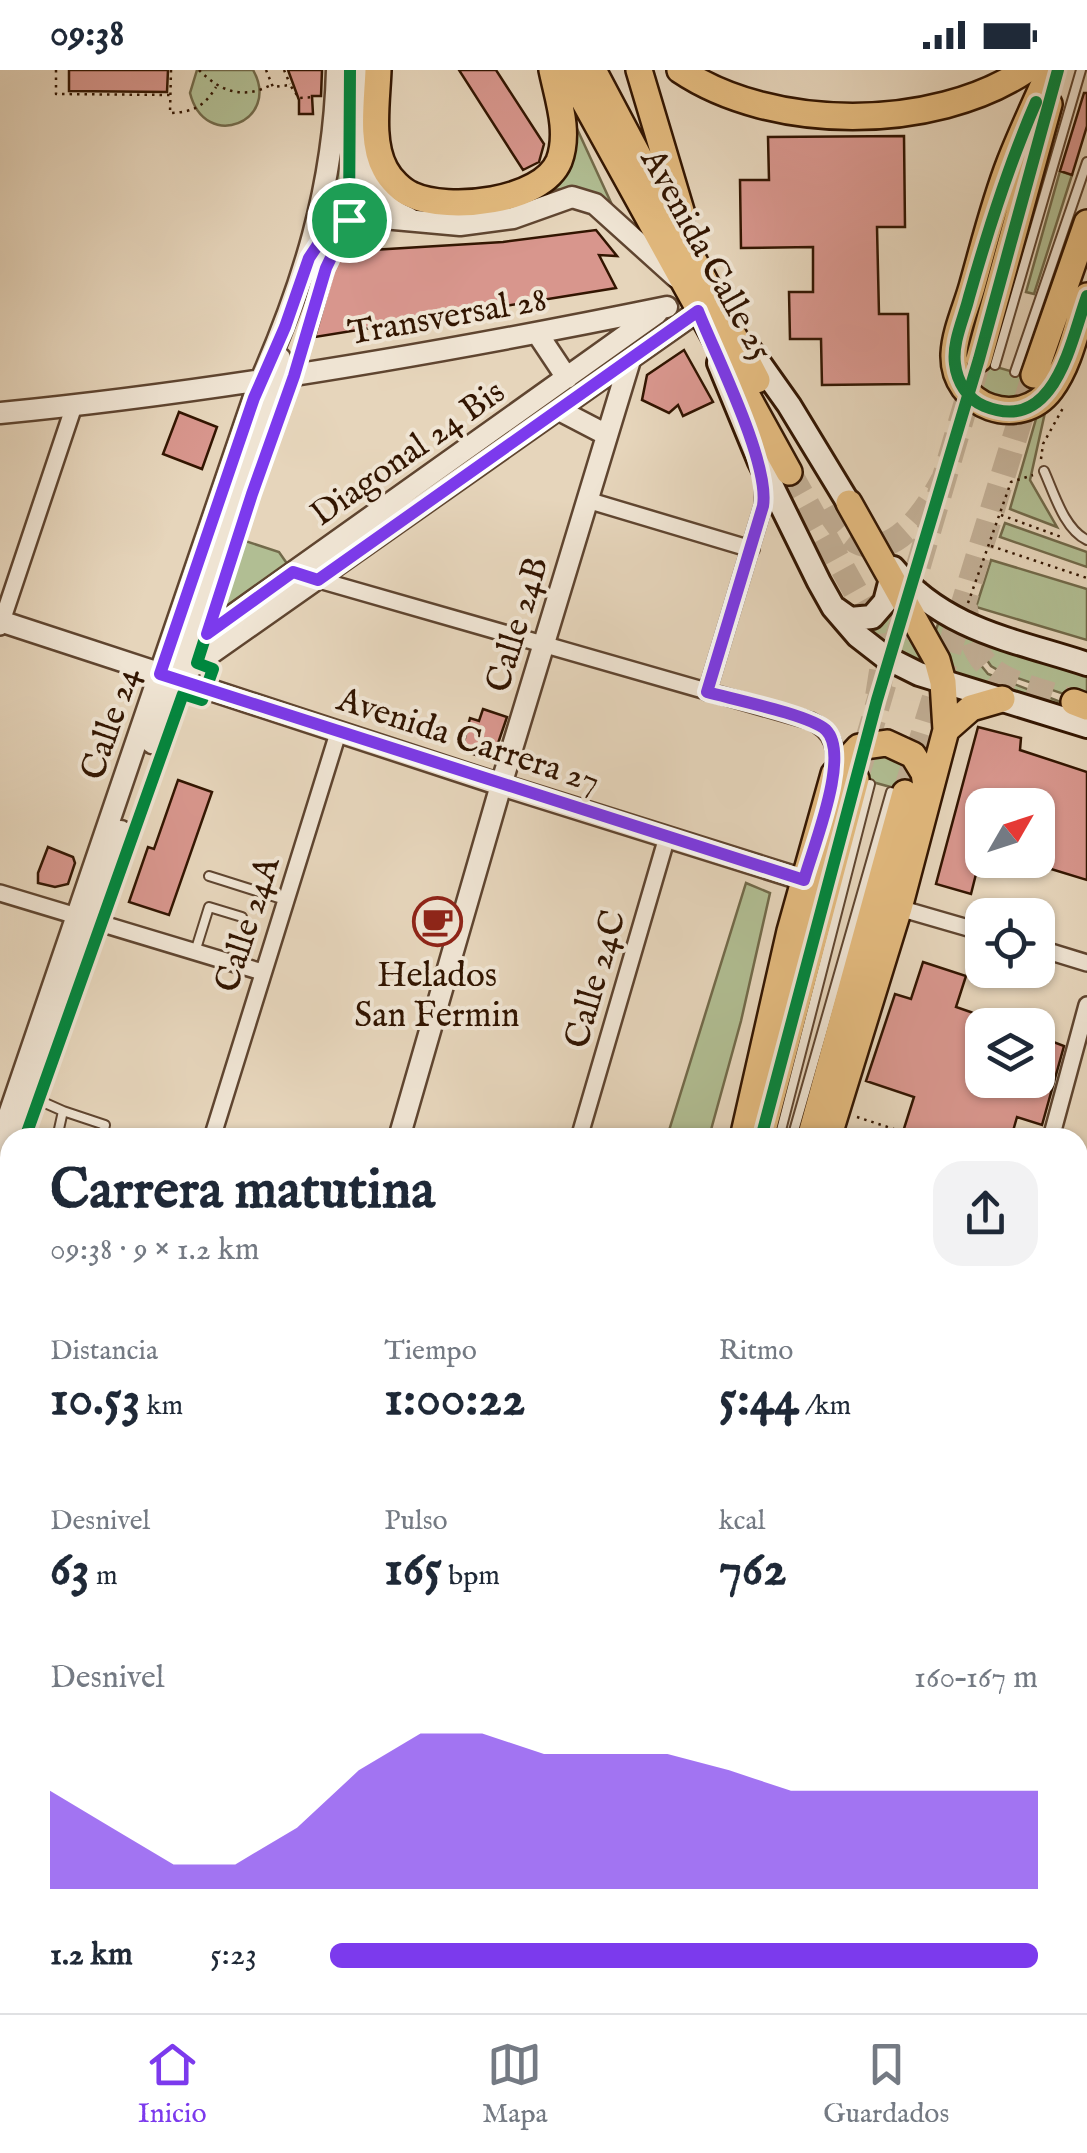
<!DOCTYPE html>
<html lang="es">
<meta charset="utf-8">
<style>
:root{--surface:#fff;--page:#f2f2f3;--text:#1f2937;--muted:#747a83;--line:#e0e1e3;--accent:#7c3aed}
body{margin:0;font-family:"IM FELL English",serif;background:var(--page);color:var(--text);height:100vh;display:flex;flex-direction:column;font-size:38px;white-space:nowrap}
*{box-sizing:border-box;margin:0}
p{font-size:32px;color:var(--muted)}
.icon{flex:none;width:55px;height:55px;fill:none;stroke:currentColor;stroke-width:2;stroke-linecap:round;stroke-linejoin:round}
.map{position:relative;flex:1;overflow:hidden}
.drawer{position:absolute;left:0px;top:1058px;width:1088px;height:888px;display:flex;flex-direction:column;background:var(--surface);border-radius:30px 30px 0 0;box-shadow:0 2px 8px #0004}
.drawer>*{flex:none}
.needle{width:65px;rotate:51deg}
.fabs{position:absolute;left:965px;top:718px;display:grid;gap:20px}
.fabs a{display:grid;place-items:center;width:90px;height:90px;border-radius:20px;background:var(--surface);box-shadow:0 2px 8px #0004;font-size:50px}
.pin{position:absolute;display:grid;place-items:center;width:85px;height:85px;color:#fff;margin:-42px;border:5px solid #fff;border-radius:50%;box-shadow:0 2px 10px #0007}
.round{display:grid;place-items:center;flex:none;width:105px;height:105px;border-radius:30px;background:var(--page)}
.head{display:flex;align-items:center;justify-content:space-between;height:170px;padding:0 50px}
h1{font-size:55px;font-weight:700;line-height:75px}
.stats{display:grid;grid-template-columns:repeat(3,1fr);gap:15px;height:170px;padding:10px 50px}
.stats div{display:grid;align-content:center}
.stats b{font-size:50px;font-weight:700}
.stats small{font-size:28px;font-weight:400}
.stats p{font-size:28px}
.chart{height:280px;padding:20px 50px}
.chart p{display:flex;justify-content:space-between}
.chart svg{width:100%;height:180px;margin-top:10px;fill:var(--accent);opacity:.7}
ul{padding:0 50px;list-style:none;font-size:32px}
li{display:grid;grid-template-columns:160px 120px 1fr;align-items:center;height:75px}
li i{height:25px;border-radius:12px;background:var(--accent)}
.status{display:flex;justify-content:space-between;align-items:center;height:70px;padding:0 50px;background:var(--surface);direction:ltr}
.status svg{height:28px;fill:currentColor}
.menu{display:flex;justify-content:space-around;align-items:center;height:140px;border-top:2px solid var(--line);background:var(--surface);font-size:28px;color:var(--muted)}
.menu a{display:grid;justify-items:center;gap:5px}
.menu .active{color:var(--accent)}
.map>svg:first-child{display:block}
.green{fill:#b1be93;stroke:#726a4a;stroke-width:2.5}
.building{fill:#d8968d;stroke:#321501;stroke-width:2.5}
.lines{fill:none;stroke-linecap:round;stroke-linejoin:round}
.primary-tunnel{stroke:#c2af96;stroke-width:25;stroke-dasharray:25 12;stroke-linecap:butt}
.trunk-tunnel{stroke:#c2af96;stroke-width:25;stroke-dasharray:25 12;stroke-linecap:butt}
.service-casing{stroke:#5f4530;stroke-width:12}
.minor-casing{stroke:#5f4530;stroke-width:20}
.tertiary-casing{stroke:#5f4530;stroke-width:25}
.secondary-casing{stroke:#321501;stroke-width:28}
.primary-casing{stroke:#321501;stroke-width:30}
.trunk-casing{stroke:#321501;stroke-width:30}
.path{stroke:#321501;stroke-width:2.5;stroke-dasharray:2.5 5;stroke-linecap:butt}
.service{stroke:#efe4d3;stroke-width:8}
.minor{stroke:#efe4d3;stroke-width:15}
.tertiary{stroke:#efe4d3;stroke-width:20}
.secondary{stroke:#efe4d3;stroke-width:22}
.primary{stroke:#e3ba7e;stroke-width:25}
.trunk{stroke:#e3ba7e;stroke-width:25}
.cycleway-casing{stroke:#efe4d3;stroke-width:19}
.cycleway{stroke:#00873e;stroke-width:12}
.route-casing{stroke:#fff;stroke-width:20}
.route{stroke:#7c3aed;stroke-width:12}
.labels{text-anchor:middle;stroke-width:8;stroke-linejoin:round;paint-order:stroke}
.street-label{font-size:35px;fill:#321501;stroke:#efe4d3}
.poi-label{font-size:35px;fill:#321501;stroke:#efe4d3}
</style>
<div class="status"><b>09:38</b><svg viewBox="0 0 49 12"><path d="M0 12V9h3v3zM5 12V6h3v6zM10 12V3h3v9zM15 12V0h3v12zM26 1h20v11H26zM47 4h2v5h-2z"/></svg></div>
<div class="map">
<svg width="1087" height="1943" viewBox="0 0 1087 1943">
<rect width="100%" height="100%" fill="#e6d5bb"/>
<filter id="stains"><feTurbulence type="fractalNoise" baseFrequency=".002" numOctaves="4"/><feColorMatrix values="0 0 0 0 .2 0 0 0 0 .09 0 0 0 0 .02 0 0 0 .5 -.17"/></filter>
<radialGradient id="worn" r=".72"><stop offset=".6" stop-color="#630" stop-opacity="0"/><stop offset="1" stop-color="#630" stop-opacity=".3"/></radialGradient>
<!-- green -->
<path class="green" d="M197 0H253C282 51 205 83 190 23Z
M573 50 619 150 566 119 550 120 563 100Z
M342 63 353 106 371 139H344L325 153Z
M1060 101 1072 105 1034 224 1026 222Z
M958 286 1052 313 1031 332 977 328Z
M1048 329 1030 410 1057 457 1010 439 1040 335Z
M244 427 254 430 242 470 279 482 288 495 206 550Z
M1005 453 1087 482V497L1000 467Z
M991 490 1087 519V570L976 537Z
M894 519 938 602 899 588 855 554Z
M939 551 958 562 1087 599V632L1003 603 991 596 976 574 971 576 975 588 988 604 1087 642V648L947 607 931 574Z
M900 681 923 726 840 703 857 685Z
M746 813 770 823 741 951 709 1067H667Z
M10 1448V1935H400L398 1943H0V1487Z"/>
<!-- building -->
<path class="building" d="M69 0H168L167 22 69 21Z
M288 0H322L321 26H312L313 44H299V30Z
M459 0H496L544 74 539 92 523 100Z
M1084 23H1087V56L1072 105 1060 101Z
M904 66 905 157H877L879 244H908L909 314 822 315 821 269H790L789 222H813V177L741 178 740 110H769L768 67Z
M596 160 617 186 599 185 616 218 315 267 339 182 503 172Z
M684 280 713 332 683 346 678 335 669 343 642 330 647 305Z
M179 342 217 357 202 399 163 384Z
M483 639 507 647 492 691 462 680 470 648 479 651Z
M978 657 1021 668 1020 680 1087 702V810L1038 795V777L1042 761 1038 759V735H982V780L971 824 936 814Z
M178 710 212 722 169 845 129 832 148 777 154 779Z
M48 777 73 787 75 793 68 814 55 817 38 813V803Z
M923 892 966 906 956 937 982 946V1010H1038V966L1064 976 1042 1055 1017 1047 1011 1068H901L914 1027 866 1011 895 924 911 929Z"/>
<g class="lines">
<!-- primary-tunnel -->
<path class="primary-tunnel" d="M965 536C974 614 1010 609 1074 632
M856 709 979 289
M905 723 1034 305"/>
<!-- trunk-tunnel -->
<path class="trunk-tunnel" d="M789 402 877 560 882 598 877 630
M827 438C869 513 915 463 943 410"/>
<defs>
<path id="service" d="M995 295 1081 0
M1015 302 1087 92
M1044 401C1054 423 1064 459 1087 470
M209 806 285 830
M195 882 209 837 242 847
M36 1029 63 1041
M57 1068 63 1041 105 1055 102 1068
M779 1068 870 714
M792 1068 891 722
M550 1943 552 1935
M585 1943 587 1935"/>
<path id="minor" d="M587 430 751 479
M312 508 811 651C834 663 837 678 834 702
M0 557 74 336
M707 622 763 436 764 409
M0 823 262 902
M899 838 982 862
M1038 878 1087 893
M212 1068 339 660
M579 1068 667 767
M1051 1068 1087 935
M1078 1123 1087 1127
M1078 1342 1087 1345
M0 1353 10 1356
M1078 1592 1087 1595
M1078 1887 1087 1882
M1078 1932 1084 1943
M709 1943 712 1935
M974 1943 989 1935"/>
<path id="tertiary" d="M359 0C359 53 347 124 409 148
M313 182 325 164 349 150 383 148 460 155 513 148 572 127 595 134 676 207
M537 263 567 308
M559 340 607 365
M0 343C224 321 447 282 667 237
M0 551 501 715 804 810
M184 580 657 243
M176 608 698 241
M152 673 271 331 280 288
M18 1068 121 761
M399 1068 501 715 630 290
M0 1071 256 321C303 216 334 117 337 0
M0 1086 10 1089
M0 1260 10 1227
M0 1720 10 1725
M0 1743 10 1748
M397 1935 413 1943
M444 1935 459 1943"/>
<path id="secondary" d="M750 280 789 335 857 447
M719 293 759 390 819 512 833 537 858 566 885 587 919 604 1087 656
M893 498C944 560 1014 570 1087 594
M836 539 850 549 872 547 885 532 891 509
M1078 1650 1087 1635
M1078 1698 1087 1683
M896 1943 901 1935
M926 1943 931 1935"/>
<path id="primary" d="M1050 0C1037 30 1022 61 1010 92 994 133 984 175 972 217 966 238 955 262 954 284 952 337 1020 361 1051 319 1070 294 1077 255 1087 226
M979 289 1049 34
M1034 305 1087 153
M1074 632 1087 637
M946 660 971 638 1002 629
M743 1068 790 861 834 704 859 677 887 673 913 685 924 703 927 723
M761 1068 856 709
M810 1068 905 723
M828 1068 899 838 946 660 943 612 937 590 849 433
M528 1943 531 1935
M606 1943 608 1935"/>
<path id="trunk" d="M378 0C377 30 370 72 385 99 390 109 402 121 412 125 448 142 542 132 559 91 570 62 558 29 552 0
M567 0 789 402
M593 0 757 310
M639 0 682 144
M680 0C772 62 933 62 1026 0"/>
</defs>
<!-- service casing -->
<use href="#service" class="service-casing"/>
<!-- minor casing -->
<use href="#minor" class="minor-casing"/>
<!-- tertiary casing -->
<use href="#tertiary" class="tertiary-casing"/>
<!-- secondary casing -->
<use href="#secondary" class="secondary-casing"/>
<!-- primary casing -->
<use href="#primary" class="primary-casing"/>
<!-- trunk casing -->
<use href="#trunk" class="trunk-casing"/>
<!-- path -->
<path class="path" d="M56 0V24L170 25
M171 0 170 43C193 42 204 37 216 17
M199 0C220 21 242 30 271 15
M266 0 273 17 290 15 299 28 314 27
M284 0 290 14
M1041 389 1043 374 1063 338
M1001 445 1064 468
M991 476 1087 508
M968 533 1011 412 1033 405
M857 1047 903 1062
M0 1523 10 1508
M0 1603 10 1594
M568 1940 569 1935"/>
<!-- service -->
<use href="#service" class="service"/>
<!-- minor -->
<use href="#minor" class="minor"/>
<!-- tertiary -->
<use href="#tertiary" class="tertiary"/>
<!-- secondary -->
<use href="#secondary" class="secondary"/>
<!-- primary -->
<use href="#primary" class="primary"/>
<!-- trunk -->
<use href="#trunk" class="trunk"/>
<defs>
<path id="cycleway" d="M1036 32C1008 96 988 160 969 227 964 248 952 272 955 294 957 311 967 329 984 336 1055 365 1070 273 1087 226
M25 1068 183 624 202 630 213 599 197 593 251 424 295 306 322 208 349 150 350 0
M761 1068 877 630 979 289 1058 0"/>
</defs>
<!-- cycleway casing -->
<use href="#cycleway" class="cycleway-casing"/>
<!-- cycleway -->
<use href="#cycleway" class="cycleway"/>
</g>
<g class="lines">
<defs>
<path id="route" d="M349 150 326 198 294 306 252 424 207 564 293 502 318 510 698 241C716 286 770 393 763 436L707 622C732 629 810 645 826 660 851 685 813 777 804 810L160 604 254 328 285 257 309 188 325 164Z"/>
</defs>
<!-- route casing -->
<use href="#route" class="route-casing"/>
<!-- route -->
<use href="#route" class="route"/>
</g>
<!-- icons -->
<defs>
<symbol id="cafe-ring" viewBox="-11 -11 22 22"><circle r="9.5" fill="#efe4d3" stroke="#8f2418" stroke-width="1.5"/><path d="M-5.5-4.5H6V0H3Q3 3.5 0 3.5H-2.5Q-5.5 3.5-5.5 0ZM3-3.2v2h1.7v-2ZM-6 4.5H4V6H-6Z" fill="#8f2418"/></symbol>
</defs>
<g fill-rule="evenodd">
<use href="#cafe-ring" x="410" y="824" width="55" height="55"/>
</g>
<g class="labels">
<!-- street labels -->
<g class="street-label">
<text transform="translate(708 184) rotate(61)" y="12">Avenida Calle 25</text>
<text transform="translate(447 245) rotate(-10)" y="12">Transversal 28</text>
<text transform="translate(407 382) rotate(-35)" y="12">Diagonal 24 Bis</text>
<text transform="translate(516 554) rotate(-73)" y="12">Calle 24B</text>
<text transform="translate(109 653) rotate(-71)" y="12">Calle 24</text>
<text transform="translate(469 669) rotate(18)" y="12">Avenida Carrera 27</text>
<text transform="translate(246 854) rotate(-72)" y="12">Calle 24A</text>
<text transform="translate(594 909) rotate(-74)" y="12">Calle 24C</text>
</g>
<!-- poi labels -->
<g class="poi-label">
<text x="437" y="916">Helados<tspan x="437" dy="40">San Fermin</tspan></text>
</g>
</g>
<rect width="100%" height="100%" filter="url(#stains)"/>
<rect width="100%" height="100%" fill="url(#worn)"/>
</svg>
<div class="fabs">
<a><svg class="needle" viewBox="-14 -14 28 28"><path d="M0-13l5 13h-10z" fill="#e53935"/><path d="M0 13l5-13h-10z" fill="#747a83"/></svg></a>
<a><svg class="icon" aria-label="locate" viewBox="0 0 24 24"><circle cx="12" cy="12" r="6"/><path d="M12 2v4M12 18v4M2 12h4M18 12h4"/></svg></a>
<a><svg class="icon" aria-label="layers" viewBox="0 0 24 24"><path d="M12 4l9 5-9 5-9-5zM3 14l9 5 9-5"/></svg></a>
</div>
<div class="pin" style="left:349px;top:150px;background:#1e9e55"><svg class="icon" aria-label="arrive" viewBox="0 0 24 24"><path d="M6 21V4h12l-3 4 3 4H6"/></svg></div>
<section class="drawer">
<div class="head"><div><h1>Carrera matutina</h1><p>09:38 · 9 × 1.2 km</p></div><a class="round"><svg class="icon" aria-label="share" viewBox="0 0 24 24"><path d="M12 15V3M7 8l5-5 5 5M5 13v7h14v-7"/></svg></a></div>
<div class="stats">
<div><p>Distancia</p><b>10.53<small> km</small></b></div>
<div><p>Tiempo</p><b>1:00:22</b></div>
<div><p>Ritmo</p><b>5:44<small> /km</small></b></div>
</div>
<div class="stats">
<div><p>Desnivel</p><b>63<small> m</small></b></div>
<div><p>Pulso</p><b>165<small> bpm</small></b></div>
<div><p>kcal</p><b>762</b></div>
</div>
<div class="chart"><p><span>Desnivel</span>160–167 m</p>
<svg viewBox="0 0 160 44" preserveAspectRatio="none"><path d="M0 44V20L10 29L20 38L30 38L40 29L50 15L60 6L70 6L80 11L90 11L100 11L110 15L120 20L130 20L140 20L150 20L160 20V44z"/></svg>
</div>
<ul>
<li><b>1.2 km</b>5:23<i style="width:100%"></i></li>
</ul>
</section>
</div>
<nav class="menu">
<a class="active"><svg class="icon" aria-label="home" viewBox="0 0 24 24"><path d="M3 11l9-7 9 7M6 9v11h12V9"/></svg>Inicio</a>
<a><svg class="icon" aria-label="map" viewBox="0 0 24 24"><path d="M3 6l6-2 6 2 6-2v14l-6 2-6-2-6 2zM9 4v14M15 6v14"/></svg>Mapa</a>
<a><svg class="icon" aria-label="saved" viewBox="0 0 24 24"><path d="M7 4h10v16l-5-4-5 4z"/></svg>Guardados</a>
</nav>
